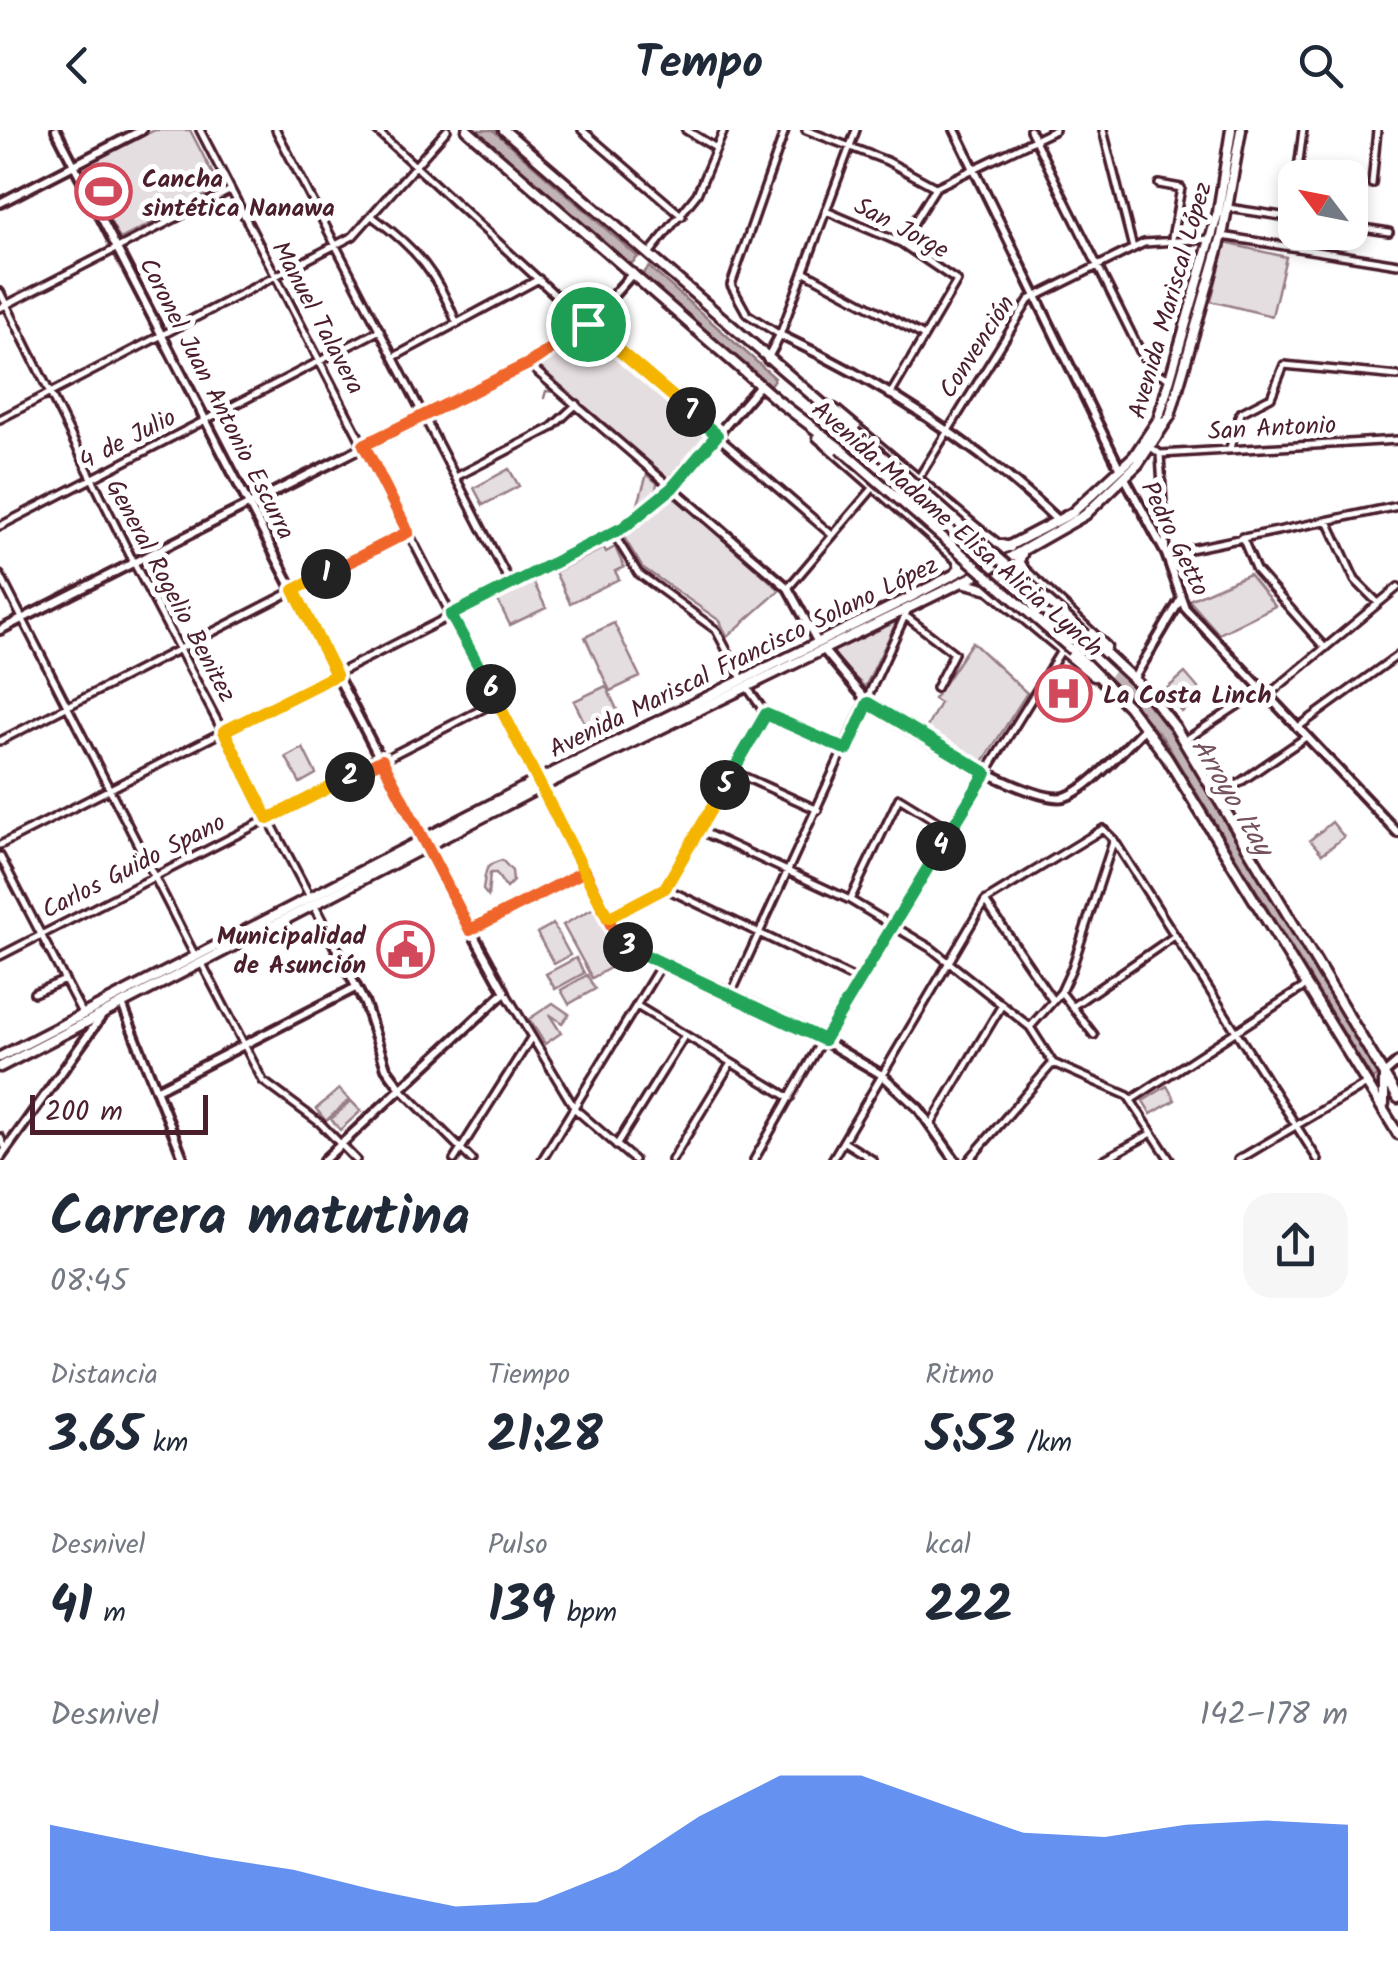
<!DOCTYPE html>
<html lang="es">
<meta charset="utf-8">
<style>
:root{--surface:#fff;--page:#f6f6f7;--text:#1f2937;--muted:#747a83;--accent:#2563eb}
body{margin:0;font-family:Kalam,sans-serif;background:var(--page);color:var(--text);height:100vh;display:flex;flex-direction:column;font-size:38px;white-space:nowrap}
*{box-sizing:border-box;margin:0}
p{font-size:32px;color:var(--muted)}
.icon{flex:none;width:55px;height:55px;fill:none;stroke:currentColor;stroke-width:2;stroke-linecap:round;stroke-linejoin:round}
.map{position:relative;height:1030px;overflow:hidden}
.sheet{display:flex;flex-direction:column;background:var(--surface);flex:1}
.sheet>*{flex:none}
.needle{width:65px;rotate:302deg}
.tools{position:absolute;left:1278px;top:30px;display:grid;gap:20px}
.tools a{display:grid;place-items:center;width:90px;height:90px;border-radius:20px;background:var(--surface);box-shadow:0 5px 15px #0003;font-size:50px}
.scale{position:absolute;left:30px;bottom:25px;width:178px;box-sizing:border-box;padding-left:10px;border:5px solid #4a1f2b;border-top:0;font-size:28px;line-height:35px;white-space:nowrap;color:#4a1f2b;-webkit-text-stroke:8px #fff;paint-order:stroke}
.pin{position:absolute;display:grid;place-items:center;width:85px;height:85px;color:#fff;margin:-42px;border:5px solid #fff;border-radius:50%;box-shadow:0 2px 10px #0007}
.km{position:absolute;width:50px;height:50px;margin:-25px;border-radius:50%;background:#222;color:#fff;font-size:28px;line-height:50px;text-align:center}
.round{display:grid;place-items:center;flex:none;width:105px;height:105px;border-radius:30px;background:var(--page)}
.overview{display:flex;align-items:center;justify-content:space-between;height:170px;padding:0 50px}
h1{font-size:55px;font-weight:600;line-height:75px}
.stats{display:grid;grid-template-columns:repeat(3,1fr);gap:15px;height:170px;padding:10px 50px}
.stats div{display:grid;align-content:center}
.stats b{font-size:50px;font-weight:600}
.stats small{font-size:28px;font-weight:400}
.stats p{font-size:28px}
.chart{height:280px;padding:20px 50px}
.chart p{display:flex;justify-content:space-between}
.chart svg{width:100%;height:180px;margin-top:10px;fill:var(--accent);opacity:.7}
header{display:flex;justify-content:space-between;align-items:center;height:130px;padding:0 50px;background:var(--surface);font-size:45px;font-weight:600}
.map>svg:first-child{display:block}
.green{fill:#e5dee0;stroke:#987e86;stroke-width:2.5}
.water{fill:#c1b3b6;stroke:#91787e;stroke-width:2.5}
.pier{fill:#fff}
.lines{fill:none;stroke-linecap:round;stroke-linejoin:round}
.stream{stroke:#91787e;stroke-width:2.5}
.minor-casing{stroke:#4a1f2b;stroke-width:12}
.tertiary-casing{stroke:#4a1f2b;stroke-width:14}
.secondary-casing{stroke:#4a1f2b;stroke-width:14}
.trunk-casing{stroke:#4a1f2b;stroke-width:15}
.minor{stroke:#fff;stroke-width:5}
.tertiary{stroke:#fff;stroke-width:6}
.secondary{stroke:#fff;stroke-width:6}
.trunk{stroke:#fff;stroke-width:8}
.trunk-bridge-casing{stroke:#4a1f2b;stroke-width:15;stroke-linecap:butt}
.trunk-bridge{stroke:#fff;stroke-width:8}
.split-1-casing{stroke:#fff;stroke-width:20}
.split-2-casing{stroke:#fff;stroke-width:20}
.split-3-casing{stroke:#fff;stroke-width:20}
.split-4-casing{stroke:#fff;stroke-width:20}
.split-5-casing{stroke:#fff;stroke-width:20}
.split-6-casing{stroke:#fff;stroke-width:20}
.split-7-casing{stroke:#fff;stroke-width:20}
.split-8-casing{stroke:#fff;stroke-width:20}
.split-1{stroke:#f0652b;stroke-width:12}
.split-2{stroke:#f5b400;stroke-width:12}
.split-3{stroke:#f0652b;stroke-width:12}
.split-4{stroke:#22a559;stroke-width:12}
.split-5{stroke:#22a559;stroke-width:12}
.split-6{stroke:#f5b400;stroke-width:12}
.split-7{stroke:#22a559;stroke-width:12}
.split-8{stroke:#f5b400;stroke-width:12}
.labels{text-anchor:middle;stroke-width:10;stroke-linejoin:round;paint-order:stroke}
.poi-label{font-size:25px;font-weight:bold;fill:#4a1f2b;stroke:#fff;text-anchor:start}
.street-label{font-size:25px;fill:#4a1f2b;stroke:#fff}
.water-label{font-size:28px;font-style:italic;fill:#74535c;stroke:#fff}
</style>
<header><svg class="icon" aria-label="back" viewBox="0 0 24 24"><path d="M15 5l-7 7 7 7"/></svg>Tempo<svg class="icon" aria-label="search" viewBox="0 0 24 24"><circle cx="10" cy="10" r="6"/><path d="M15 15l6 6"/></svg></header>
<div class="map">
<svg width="1398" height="1030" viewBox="0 0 1398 1030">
<rect width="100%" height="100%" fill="#fff"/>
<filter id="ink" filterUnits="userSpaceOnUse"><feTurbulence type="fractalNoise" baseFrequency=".01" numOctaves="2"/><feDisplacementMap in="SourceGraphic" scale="20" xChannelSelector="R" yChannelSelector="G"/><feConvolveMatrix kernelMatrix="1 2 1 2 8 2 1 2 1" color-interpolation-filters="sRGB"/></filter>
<g filter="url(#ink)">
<!-- green -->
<path class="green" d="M155 0H190L220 58 120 109 81 37Z
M494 0H499L638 127 495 1Z
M1234 0 1231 46 1179 242 1228 46Z
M1225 113 1286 127 1272 186 1211 171Z
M589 204 707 305 669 349 537 235Z
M509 339 519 356 483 375 474 358Z
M647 344 657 353 656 360 636 381Z
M674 366 780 460 727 507 720 491 642 437 623 406Z
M615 417 624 437 615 441 619 449 570 473 555 442 604 418 606 422Z
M1003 436C1062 487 1124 536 1171 598L1067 493 1087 525 1146 586 1158 608 1112 554 991 443Z
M1249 444 1275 476 1219 504 1189 470Z
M533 451 546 478 510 495 497 469Z
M897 491 865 557 835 529 834 521Z
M614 493 640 547 610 561 585 507Z
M972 512 1027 563 981 635 926 599 940 573 934 569Z
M1185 543 1203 564 1182 582 1164 561Z
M606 556 624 595 593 610 574 571Z
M1162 609 1263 773 1262 774 1160 611Z
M303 618 316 644 300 653 286 627Z
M1332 692 1344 707 1322 724 1310 710Z
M502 730 512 741 513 751 506 758 496 743H490L488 766 483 760C486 741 483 735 502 730Z
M1280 775 1381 945V968L1267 783 1371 949 1379 945Z
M594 778 622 831 592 848 563 795Z
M553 794 570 825 554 834 537 803Z
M576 828 584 843 555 859 546 844Z
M587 845 595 859 569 874 561 860Z
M553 873 569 884 562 893 549 884 561 903 545 914 529 889Z
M1167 956 1175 970 1151 984 1143 971Z
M339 959 349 970 326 991 316 979Z
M351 971 361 981 340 1000 331 989Z"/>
<!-- water -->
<path class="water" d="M475 0H493L638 127 630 135Z
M649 137 775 248 770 255 642 145Z
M1066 492 1131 554 1171 602 1379 945 1372 949 1163 608 1087 525Z"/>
<!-- pier -->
<path class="pier" d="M794 257 978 413V416L966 423 782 271Z
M1010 441 1120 536 1106 550 1000 454Z"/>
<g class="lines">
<!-- stream -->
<path class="stream" d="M544 268 546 261 556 262
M932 560 950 522"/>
<defs>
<path id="minor" d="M200 0 451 485
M276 0 511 455
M376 0 588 195 832 405
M582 0 682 86
M686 0 716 18
M785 0 731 155 747 184 780 205 856 0
M806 0 887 31 935 57
M1030 0 1149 239 1171 249
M1103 0 1133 118
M1298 39 1303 0
M1159 54 1181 58 1172 108
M1372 54 1377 0
M1228 78 1295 88
M826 81 901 113 957 151 890 265
M373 87C416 118 438 145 457 194
M1350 96 1389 102
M1222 106 1398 134
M901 113 936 57 1055 0
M648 125 697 64 724 0
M805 142 924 206
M0 162 133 431 311 769
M0 178 231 60
M394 227 539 149
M0 289 353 106 447 0
M1151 317 1160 324 1398 310
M1230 318 1240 283 1271 267 1284 235 1398 246
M1160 324 1166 424 1398 376
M456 347 551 298 577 274
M918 349 1029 170 1144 113 1211 109
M1328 391 1355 450 1378 473
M0 396 380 200
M613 403 638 443 716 500 741 547
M1242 407 1256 440 1325 518
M0 445 195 826
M788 458 874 357
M908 488 954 523 936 558
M747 557 766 584 847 620
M1267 566 1398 457
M1297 598 1398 525
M0 611 408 402
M1184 611 1261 560
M734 642 818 680
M1220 666 1306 607
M700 701 766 584
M701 701 850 770 932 819 1030 897 1053 933 1128 966 1170 1030
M0 715 625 397 672 358 528 234
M0 726 83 885
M665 758 859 851
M850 770 899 668 951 700
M985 771 1053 871
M608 789 665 758 707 687
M470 800 585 741
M0 826 496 572
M201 832 263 951 320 993 356 1030
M505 862 575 979 634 1030
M1061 862 1094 905
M34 863 65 850
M731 864 909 477
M637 876 790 968
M1073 876 1173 807
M1031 896 1061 862 1072 838 1113 712
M400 958 472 1030
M1131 970 1307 855
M931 994 1002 875
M0 1007 6 1019
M844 1012 873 1030
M616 1016 685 905
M454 1030 531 908
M542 1030 661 835
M672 1030 731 933
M754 1030 827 901 1061 521
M832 1030 985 771 1103 699 1114 710 1318 1030
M969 1030 1053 933
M1103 1030 1152 1003
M1238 1030 1368 953"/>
<path id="tertiary" d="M56 0 431 728 505 862 324 1030
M955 0 1120 339
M0 73 142 0
M767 229 780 205C879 251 979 315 1058 391
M760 255 672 358 788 458 817 511
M1125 348 1166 424 1185 478 1398 703
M451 485 622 813 797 895 882 945 919 979 955 1030
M0 500 528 234 578 205 633 143
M823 519C830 528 866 571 873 576 904 598 1029 674 1064 667 1087 662 1127 615 1145 598
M1134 548 1181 469
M314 775 365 874 386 938 400 957
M156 960 355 858
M0 1028 104 883"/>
<path id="secondary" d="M122 874 184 1030
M1384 944 1398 932"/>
<path id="trunk" d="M467 0 778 271 840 318
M504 0 855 302
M834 279 976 398 997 414 1010 417
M818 307 957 429 960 437 956 443
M1022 424 1019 431 1024 440 1106 517
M962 452 989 459 1094 546
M1086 505 1148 563 1175 597 1398 968
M1072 520 1129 577 1167 628 1398 1004
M0 927 538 650 909 468 1072 383 1134 326 1158 290 1218 82 1231 0
M0 937 543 656 997 435 1085 385 1138 334 1170 286 1222 106 1241 0
M1384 974V944"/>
</defs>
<!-- minor casing -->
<use href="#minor" class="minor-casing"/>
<!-- tertiary casing -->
<use href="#tertiary" class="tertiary-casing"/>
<!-- secondary casing -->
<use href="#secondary" class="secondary-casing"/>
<!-- trunk casing -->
<use href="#trunk" class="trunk-casing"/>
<!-- minor -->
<use href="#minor" class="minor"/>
<!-- tertiary -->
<use href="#tertiary" class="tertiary"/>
<!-- secondary -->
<use href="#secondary" class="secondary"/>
<!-- trunk -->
<use href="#trunk" class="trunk"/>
<defs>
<path id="trunk-bridge" d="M855 302 1086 505
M840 318 1072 520"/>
</defs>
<!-- trunk-bridge casing -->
<use href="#trunk-bridge" class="trunk-bridge-casing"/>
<!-- trunk-bridge -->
<use href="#trunk-bridge" class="trunk-bridge"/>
</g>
</g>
<g class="lines" filter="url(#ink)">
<defs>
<path id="split-1" d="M326 444 408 402 364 315 528 234 588 194"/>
<path id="split-2" d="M326 444 294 460 336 545 224 601 268 689 350 647"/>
<path id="split-3" d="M350 647 382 630 470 800 585 741 614 801 628 817"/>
<path id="split-4" d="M628 817 824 910 941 716"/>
<path id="split-5" d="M725 655 766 584 847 620 868 573 986 643 941 716"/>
<path id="split-6" d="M491 559 608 788 665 758 725 655"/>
<path id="split-7" d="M491 559 451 485 624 397 672 358 717 305 691 282"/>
<path id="split-8" d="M588 194 691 282"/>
</defs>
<!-- split-1 casing -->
<use href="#split-1" class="split-1-casing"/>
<!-- split-2 casing -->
<use href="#split-2" class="split-2-casing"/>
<!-- split-3 casing -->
<use href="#split-3" class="split-3-casing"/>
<!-- split-4 casing -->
<use href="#split-4" class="split-4-casing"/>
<!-- split-5 casing -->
<use href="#split-5" class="split-5-casing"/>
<!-- split-6 casing -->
<use href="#split-6" class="split-6-casing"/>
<!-- split-7 casing -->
<use href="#split-7" class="split-7-casing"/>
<!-- split-8 casing -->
<use href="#split-8" class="split-8-casing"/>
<!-- split-1 -->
<use href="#split-1" class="split-1"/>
<!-- split-2 -->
<use href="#split-2" class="split-2"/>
<!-- split-3 -->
<use href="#split-3" class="split-3"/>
<!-- split-4 -->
<use href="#split-4" class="split-4"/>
<!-- split-5 -->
<use href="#split-5" class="split-5"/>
<!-- split-6 -->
<use href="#split-6" class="split-6"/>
<!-- split-7 -->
<use href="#split-7" class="split-7"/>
<!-- split-8 -->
<use href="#split-8" class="split-8"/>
</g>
<!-- icons -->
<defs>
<symbol id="stadium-ring" viewBox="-11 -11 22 22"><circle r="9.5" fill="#fff" stroke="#d1495b" stroke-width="1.5"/><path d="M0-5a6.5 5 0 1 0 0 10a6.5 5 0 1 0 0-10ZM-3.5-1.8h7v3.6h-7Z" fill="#d1495b"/></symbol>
<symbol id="hospital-ring" viewBox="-11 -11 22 22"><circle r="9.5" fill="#fff" stroke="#d1495b" stroke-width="1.5"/><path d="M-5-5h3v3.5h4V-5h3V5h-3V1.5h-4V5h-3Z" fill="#d1495b"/></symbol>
<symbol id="civic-ring" viewBox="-11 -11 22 22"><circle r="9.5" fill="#fff" stroke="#d1495b" stroke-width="1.5"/><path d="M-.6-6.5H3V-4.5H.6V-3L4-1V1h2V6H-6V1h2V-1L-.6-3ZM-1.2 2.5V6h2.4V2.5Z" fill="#d1495b"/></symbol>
</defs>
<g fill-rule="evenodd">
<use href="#stadium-ring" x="72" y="30" width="63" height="63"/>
<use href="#hospital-ring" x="1032" y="532" width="63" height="63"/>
<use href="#civic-ring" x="374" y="788" width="63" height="63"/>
</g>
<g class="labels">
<!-- poi labels -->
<g class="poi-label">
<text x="142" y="57">Cancha<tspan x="142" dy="29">sintética Nanawa</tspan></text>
<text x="1103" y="573">La Costa Linch</text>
<text x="366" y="814" text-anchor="end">Municipalidad<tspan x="366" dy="29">de Asunción</tspan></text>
</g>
<!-- street labels -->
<g class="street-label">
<text transform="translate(902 97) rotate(28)" y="9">San Jorge</text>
<text transform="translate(1169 170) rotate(-74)" y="9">Avenida Mariscal López</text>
<text transform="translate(319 187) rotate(62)" y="9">Manuel Talavera</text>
<text transform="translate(976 216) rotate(-57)" y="9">Convención</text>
<text transform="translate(218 268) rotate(63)" y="9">Coronel Juan Antonio Escurra</text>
<text transform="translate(1272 297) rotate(-3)" y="9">San Antonio</text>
<text transform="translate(127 308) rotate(-27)" y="9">4 de Julio</text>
<text transform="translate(958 398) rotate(41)" y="9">Avenida Madame Elisa Alicia Lynch</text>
<text transform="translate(1176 408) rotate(64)" y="9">Pedro Getto</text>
<text transform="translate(172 460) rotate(62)" y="9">General Rogelio Benitez</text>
<text transform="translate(743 526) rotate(-26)" y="9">Avenida Mariscal Francisco Solano López</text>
<text transform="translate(133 735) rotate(-27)" y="9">Carlos Guido Spano</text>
</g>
<!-- water labels -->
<g class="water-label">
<text transform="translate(1233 666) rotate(59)" y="10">Arroyo Itay</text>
</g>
</g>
</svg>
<div class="tools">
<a><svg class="needle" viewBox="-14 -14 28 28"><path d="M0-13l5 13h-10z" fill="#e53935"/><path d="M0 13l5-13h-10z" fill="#747a83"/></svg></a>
</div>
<div class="scale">200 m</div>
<div class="pin" style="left:588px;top:194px;background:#1e9e55"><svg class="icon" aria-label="arrive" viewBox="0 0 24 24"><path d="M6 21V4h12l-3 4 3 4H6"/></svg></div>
<b class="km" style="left:326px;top:444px">1</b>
<b class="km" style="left:350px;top:647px">2</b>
<b class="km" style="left:628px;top:817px">3</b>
<b class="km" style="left:941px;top:716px">4</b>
<b class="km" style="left:725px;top:655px">5</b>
<b class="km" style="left:491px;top:559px">6</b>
<b class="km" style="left:691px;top:282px">7</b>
</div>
<section class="sheet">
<div class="overview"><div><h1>Carrera matutina</h1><p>08:45</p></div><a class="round"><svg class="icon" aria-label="share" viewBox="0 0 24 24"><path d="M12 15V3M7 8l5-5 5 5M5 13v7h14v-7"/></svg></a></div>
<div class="stats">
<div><p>Distancia</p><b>3.65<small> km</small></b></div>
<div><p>Tiempo</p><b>21:28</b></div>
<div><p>Ritmo</p><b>5:53<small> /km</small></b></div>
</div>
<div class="stats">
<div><p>Desnivel</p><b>41<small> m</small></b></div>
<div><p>Pulso</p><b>139<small> bpm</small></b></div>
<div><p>kcal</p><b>222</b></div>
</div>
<div class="chart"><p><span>Desnivel</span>142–178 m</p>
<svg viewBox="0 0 160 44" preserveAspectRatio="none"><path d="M0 44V18L10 22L20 26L30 29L40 34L50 38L60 37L70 29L80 16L90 6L100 6L110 13L120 20L130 21L140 18L150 17L160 18V44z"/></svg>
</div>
</section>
